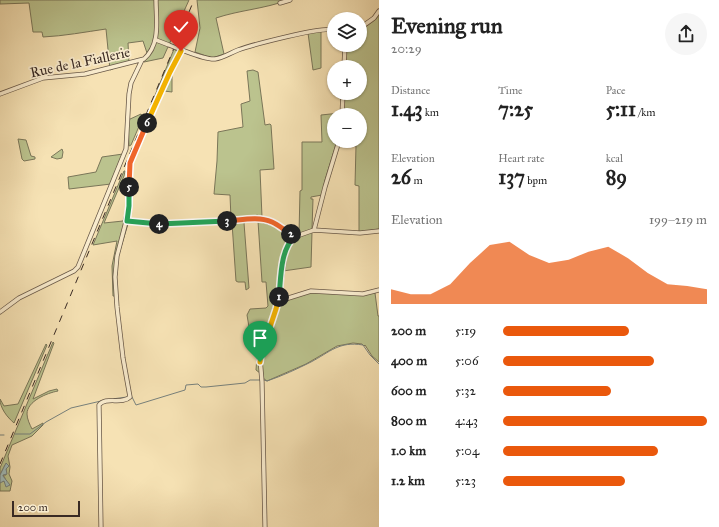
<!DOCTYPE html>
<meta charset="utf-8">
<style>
:root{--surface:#fff;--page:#f6f6f6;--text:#222;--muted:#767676;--accent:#ea580c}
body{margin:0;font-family:"IM FELL Great Primer",serif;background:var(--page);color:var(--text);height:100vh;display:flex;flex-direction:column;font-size:15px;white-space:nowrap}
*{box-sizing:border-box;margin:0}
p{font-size:13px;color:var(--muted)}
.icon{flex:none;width:22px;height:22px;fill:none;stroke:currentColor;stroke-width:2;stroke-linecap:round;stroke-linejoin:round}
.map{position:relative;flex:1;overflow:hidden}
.details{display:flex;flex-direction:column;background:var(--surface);width:340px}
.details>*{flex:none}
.tools{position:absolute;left:327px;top:12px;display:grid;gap:8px}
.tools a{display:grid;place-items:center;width:40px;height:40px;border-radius:50%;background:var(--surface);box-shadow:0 1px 3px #0004;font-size:20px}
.scale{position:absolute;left:12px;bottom:10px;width:68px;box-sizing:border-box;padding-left:4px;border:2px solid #392a24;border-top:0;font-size:11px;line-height:14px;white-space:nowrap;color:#392a24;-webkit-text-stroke:3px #f9ecce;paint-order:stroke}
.pin{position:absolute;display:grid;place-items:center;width:34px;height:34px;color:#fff;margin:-41px -17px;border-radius:50% 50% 50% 0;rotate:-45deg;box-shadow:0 0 4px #0007}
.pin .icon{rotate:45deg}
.km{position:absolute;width:20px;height:20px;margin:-10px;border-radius:50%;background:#222;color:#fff;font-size:11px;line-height:20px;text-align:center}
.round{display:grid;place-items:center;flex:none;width:42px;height:42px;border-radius:21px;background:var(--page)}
.summary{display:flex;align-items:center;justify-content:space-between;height:68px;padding:0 12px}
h1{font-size:22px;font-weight:700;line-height:30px}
.figures{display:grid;grid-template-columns:repeat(3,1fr);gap:6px;height:68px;padding:4px 12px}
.figures div{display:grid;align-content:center}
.figures b{font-size:20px;font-weight:700}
.figures small{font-size:11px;font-weight:400}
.figures p{font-size:11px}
.chart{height:112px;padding:8px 12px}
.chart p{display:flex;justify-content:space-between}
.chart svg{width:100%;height:72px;margin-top:4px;fill:var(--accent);opacity:.7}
ul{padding:0 12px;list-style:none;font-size:13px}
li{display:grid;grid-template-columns:64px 48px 1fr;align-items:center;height:30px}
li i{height:10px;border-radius:5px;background:var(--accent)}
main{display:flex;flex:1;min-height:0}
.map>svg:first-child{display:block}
.green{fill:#bbc38e;stroke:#7a7659}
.water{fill:#a1bbb8;stroke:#77817d}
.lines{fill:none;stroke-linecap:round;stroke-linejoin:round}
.stream{stroke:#77817d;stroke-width:1}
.minor-casing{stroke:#685848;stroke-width:5}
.minor{stroke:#f9ecce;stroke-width:3.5}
.rail{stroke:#392a24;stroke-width:1;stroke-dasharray:7 7;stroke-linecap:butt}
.minor-bridge-casing{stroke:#685848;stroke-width:5;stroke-linecap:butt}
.minor-bridge{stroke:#f9ecce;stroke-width:3.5}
.split-1-casing{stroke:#fff;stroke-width:8}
.split-2-casing{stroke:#fff;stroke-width:8}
.split-3-casing{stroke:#fff;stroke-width:8}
.split-4-casing{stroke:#fff;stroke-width:8}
.split-5-casing{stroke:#fff;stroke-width:8}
.split-6-casing{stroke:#fff;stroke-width:8}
.split-7-casing{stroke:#fff;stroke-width:8}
.split-1{stroke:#f5b400;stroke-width:5}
.split-2{stroke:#22a559;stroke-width:5}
.split-3{stroke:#f0652b;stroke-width:5}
.split-4{stroke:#22a559;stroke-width:5}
.split-5{stroke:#22a559;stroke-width:5}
.split-6{stroke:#f0652b;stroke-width:5}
.split-7{stroke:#f5b400;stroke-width:5}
.labels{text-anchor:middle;stroke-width:3.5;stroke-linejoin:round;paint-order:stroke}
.street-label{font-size:14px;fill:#392a24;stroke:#f9ecce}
</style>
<main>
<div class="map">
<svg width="379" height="527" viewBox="0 0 379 527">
<rect width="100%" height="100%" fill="#f6e2b4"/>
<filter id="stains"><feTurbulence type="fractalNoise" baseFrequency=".005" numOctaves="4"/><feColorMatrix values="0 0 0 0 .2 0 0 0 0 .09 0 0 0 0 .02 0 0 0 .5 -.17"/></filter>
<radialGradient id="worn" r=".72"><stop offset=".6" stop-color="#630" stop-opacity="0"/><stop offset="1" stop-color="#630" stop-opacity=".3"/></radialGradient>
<!-- green -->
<path class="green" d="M0 0H189L163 58 144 62V60L148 56 143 41 128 43 129 62 110 70 106 29C85 32 64 36 43 37L42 32H33L29 3 0 4Z
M197 0H288C264 9 240 10 216 18L224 54 212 58 195 52 200 28Z
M379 15V229L359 232V186L355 185 356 146 339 144 340 141H360V115H343L344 93H360V67H345L347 45H360V31L375 20Z
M321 31V68L313 70 308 33Z
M174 49 178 52 177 55 154 106 151 105Z
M173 69 172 75V92L164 91Z
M253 70 258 72 265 125 270 124 271 125 274 169 260 170 262 217 257 215 253 217 250 216 231 219 230 195 214 194 217 161 218 132 243 127 241 104 250 101 247 71Z
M340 113V115H334V141H337L325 180 322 195 311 197V199H313L312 229 299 234 300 191 302 190V142H322L321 115Z
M141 114 143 117 131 145 129 146 128 120Z
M18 139 26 140 31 156 35 157V159L24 161 22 159Z
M62 149 63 152 62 158 57 159 51 157Z
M123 154 111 184 69 189 68 177 96 172 102 157Z
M124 171H125L124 176 104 223 123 221 126 211 127 172 128 173V212L125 223 128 224 118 257 115 296H113L112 266 117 241 93 245Z
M255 220 273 224 291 237 282 260 276 308 274 309 262 347 260 373 256 370 257 356 262 344 252 345 247 315 250 309 266 308 268 306 266 282H262L258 221H250L244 223 249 288 246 290 245 282H238L236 281 232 223 229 222Z
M312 232 311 267 283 271C285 261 286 243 296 238 301 235 307 234 312 232Z
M310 292 375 293 378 316H379V362L372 356 365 345 364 346 362 344 353 343 337 346 306 364 267 381 263 378 261 357 280 304 286 300Z
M53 342 54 343 33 399 49 391 57 389 58 391C47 393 27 401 27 414 27 419 30 425 32 429L43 423V425L32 436 12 445 8 456 10 467 9 474 12 481 10 491H0V483L2 481 5 482V478L3 475H6V469L9 466 5 465 0 475V468Z
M46 344 47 345 14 423C7 417 0 408 0 399L4 406 18 404Z"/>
<!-- water -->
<path class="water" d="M6 463 9 466 6 469 7 474 3 475V476L10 485 6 487 4 481 0 483V475Z"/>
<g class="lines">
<!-- stream -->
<path class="stream" d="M264 380 267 381C282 376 297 369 311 362 330 352 339 341 363 345L370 355 379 364
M132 397 136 405 185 390 186 385 198 384 201 387H206L245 383 250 380H260
M112 399 127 397
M15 434H30L46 422 71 408 101 401
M0 435H4"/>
<defs>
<path id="minor" d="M280 3 290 0
M360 28 374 18 379 11
M156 40 169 45
M179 49C188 52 206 60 215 59 223 58 230 53 238 50 252 45 323 26 334 30
M344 67 345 45
M0 94 43 78 85 74 144 59C161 44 156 20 156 0
M342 115 343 93
M127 221 173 224 258 219 275 224 294 237
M314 230 325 187 339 141
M279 301 311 291 363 294 379 290
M0 312 19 298 74 271 78 267 126 149 129 94 131 83 142 60
M101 527 99 405C106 396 122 405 130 397L123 358 117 307 115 277 117 256 128 214 130 165 170 72 182 50
M265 527 262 382 260 358 277 306 285 256 289 243 294 237 314 230 360 233 379 231"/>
</defs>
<!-- minor casing -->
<use href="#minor" class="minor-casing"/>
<!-- minor -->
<use href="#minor" class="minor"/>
<!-- rail -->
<path class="rail" d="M0 464 194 0"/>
<defs>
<path id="minor-bridge" d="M169 45 179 49"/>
</defs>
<!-- minor-bridge casing -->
<use href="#minor-bridge" class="minor-bridge-casing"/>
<!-- minor-bridge -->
<use href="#minor-bridge" class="minor-bridge"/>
</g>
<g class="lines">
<defs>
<path id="split-1" d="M260 362 261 354 276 309 279 297"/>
<path id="split-2" d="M279 297C281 278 280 251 294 237L291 234"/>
<path id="split-3" d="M227 221C242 220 258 216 272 222 279 225 284 230 291 234"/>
<path id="split-4" d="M159 224 227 221"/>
<path id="split-5" d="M129 187V206L127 221 159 224"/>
<path id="split-6" d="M129 187 130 163 147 123"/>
<path id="split-7" d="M147 123 170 72 181 51"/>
</defs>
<!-- split-1 casing -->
<use href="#split-1" class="split-1-casing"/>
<!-- split-2 casing -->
<use href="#split-2" class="split-2-casing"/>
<!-- split-3 casing -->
<use href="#split-3" class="split-3-casing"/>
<!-- split-4 casing -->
<use href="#split-4" class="split-4-casing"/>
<!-- split-5 casing -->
<use href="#split-5" class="split-5-casing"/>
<!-- split-6 casing -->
<use href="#split-6" class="split-6-casing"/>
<!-- split-7 casing -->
<use href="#split-7" class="split-7-casing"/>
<!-- split-1 -->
<use href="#split-1" class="split-1"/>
<!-- split-2 -->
<use href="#split-2" class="split-2"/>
<!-- split-3 -->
<use href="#split-3" class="split-3"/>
<!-- split-4 -->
<use href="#split-4" class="split-4"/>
<!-- split-5 -->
<use href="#split-5" class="split-5"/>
<!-- split-6 -->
<use href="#split-6" class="split-6"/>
<!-- split-7 -->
<use href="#split-7" class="split-7"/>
</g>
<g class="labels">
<!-- street labels -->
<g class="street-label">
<text transform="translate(80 62) rotate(-12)" y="5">Rue de la Fiallerie</text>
</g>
</g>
<rect width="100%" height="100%" filter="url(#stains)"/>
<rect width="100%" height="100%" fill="url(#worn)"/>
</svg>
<div class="tools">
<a><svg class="icon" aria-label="layers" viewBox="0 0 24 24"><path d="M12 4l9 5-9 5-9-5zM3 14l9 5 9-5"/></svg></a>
<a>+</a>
<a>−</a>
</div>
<div class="scale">200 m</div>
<div class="pin" style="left:260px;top:362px;background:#1e9e55"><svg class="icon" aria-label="arrive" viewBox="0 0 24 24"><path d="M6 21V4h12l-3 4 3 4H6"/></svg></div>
<div class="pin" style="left:181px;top:51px;background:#d93025"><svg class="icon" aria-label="check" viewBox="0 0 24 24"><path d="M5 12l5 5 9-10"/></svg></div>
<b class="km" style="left:279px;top:297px">1</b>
<b class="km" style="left:291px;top:234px">2</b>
<b class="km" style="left:227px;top:221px">3</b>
<b class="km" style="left:159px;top:224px">4</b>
<b class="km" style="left:129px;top:187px">5</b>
<b class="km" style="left:147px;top:123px">6</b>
</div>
<section class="details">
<div class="summary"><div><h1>Evening run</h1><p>20:29</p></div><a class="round"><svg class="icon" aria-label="share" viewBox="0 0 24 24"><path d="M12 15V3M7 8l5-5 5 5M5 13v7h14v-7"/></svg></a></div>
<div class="figures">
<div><p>Distance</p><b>1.43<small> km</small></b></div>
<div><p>Time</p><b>7:25</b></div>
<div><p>Pace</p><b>5:11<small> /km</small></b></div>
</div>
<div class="figures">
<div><p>Elevation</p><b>26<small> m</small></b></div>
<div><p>Heart rate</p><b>137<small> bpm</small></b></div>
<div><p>kcal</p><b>89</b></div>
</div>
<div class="chart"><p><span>Elevation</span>199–219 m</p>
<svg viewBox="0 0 160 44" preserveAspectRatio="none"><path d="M0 44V35L10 38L20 38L30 32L40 19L50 8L60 6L70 14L80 19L90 17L100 12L110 9L120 16L130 25L140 32L150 33L160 35V44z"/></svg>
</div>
<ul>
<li><b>200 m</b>5:19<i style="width:62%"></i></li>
<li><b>400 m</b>5:06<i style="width:74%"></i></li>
<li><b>600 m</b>5:32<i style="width:53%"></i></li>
<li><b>800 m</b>4:43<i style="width:100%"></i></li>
<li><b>1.0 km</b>5:04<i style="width:76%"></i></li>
<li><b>1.2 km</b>5:23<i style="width:60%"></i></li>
</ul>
</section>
</main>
